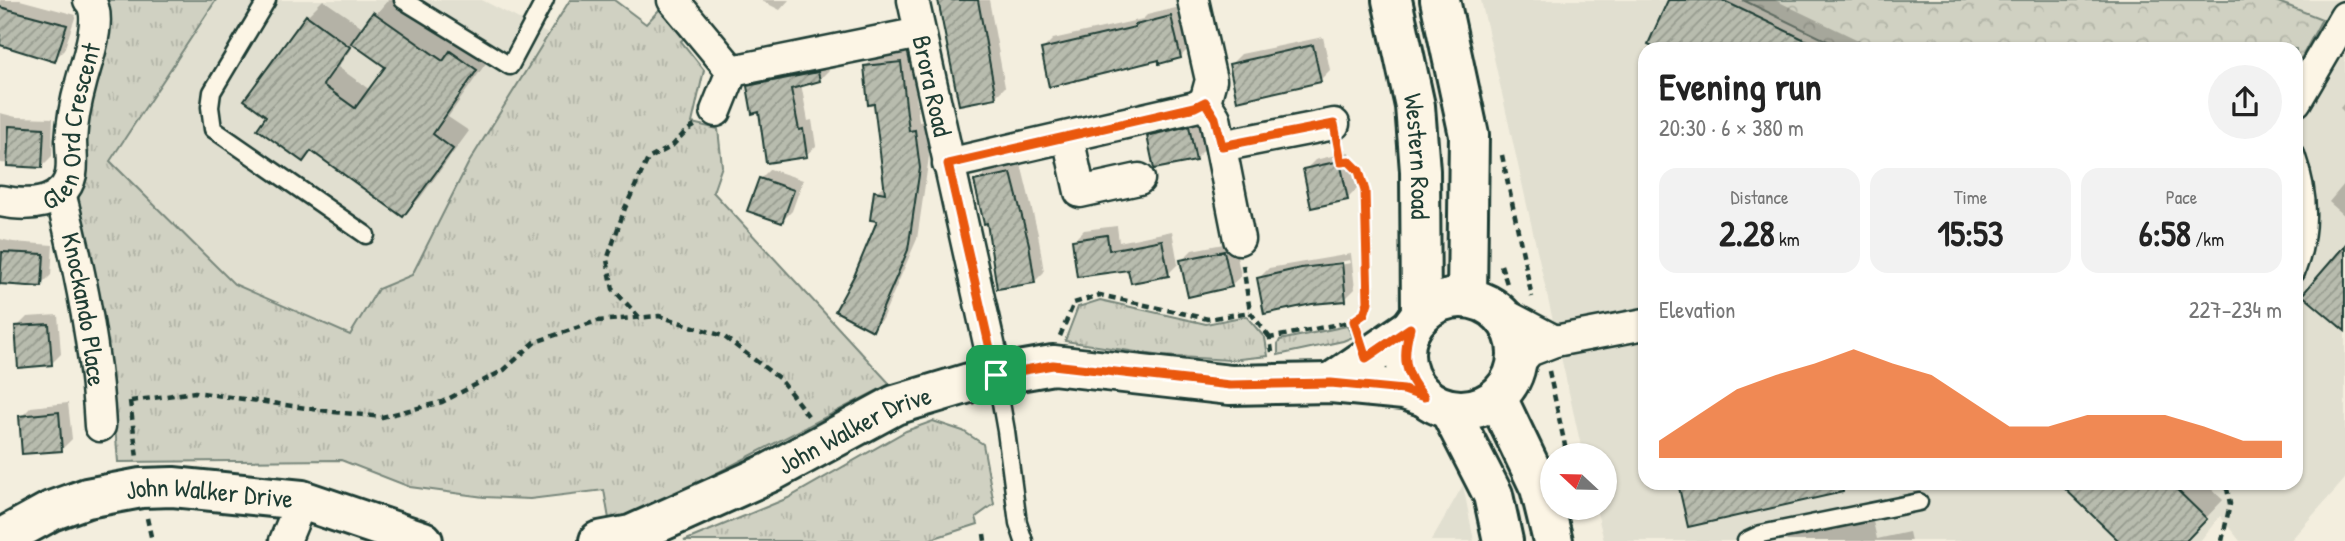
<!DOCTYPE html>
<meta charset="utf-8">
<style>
:root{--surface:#fff;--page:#f2f2f2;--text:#222;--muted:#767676;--accent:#ea580c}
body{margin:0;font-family:"Patrick Hand",sans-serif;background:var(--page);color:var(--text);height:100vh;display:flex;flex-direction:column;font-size:26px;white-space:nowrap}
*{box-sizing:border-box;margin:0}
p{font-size:23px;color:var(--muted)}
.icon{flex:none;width:38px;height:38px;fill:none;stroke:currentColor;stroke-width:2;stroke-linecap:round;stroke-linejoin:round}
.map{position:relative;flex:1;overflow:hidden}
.details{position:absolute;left:1638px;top:42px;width:665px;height:448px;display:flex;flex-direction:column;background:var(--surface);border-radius:21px;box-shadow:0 2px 5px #0004}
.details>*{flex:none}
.needle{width:46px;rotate:292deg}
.buttons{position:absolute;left:1540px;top:443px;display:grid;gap:14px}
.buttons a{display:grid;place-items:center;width:77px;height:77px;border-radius:50%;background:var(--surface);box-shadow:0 2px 5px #0004;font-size:35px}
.pin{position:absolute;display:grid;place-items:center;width:60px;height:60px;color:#fff;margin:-30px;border-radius:14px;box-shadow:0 4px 10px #0006}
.round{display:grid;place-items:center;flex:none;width:74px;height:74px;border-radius:37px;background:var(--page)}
.overview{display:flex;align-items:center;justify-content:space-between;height:119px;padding:0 21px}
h1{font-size:38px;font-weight:700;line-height:52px}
.figures{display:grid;grid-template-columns:repeat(3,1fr);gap:10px;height:119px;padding:7px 21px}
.figures div{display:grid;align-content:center;border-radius:18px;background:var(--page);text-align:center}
.figures b{font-size:35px;font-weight:700}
.figures small{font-size:19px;font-weight:400}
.figures p{font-size:19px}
.chart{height:196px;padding:14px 21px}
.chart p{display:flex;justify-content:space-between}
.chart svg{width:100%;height:126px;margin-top:7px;fill:var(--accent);opacity:.7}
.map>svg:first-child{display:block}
.built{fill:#e1dfd0}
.grass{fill:url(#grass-tufts);stroke:#78877b;stroke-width:2}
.park{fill:url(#park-crowns);stroke:#78877b;stroke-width:2}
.shadow{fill:#0003;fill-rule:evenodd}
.building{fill:url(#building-hatch);stroke:#1f3d34;stroke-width:2}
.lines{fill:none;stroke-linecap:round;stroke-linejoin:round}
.service-casing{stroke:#1f3d34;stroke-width:21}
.minor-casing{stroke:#1f3d34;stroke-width:35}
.tertiary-casing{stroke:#1f3d34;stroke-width:44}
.secondary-casing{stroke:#1f3d34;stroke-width:44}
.path{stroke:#1f3d34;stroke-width:4.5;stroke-dasharray:7 5;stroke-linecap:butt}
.service{stroke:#fcf5e5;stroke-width:16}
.minor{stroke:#fcf5e5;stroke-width:30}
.tertiary{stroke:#fcf5e5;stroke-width:38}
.secondary{stroke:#fcf5e5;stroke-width:38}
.route-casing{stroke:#fff;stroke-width:14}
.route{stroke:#ea580c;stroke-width:9}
.labels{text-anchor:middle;stroke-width:5;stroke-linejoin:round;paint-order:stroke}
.street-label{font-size:26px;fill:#1f3d34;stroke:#fcf5e5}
</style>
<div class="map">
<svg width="2345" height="541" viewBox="0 0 2345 541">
<defs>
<pattern id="grass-tufts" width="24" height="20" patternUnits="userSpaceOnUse" patternTransform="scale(1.75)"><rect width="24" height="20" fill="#d0d1c2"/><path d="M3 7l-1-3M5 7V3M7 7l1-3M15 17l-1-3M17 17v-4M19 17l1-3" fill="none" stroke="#b2b4a7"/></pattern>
<pattern id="park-crowns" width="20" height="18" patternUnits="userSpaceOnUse" patternTransform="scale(1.75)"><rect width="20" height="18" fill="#d0d1c2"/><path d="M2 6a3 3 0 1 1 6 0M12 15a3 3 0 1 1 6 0" fill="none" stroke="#b2b4a7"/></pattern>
<pattern id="building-hatch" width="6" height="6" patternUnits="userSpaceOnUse" patternTransform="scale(1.75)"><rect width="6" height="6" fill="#b8bcae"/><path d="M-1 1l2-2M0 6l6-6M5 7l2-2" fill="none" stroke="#959a8e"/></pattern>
</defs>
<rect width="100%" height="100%" fill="#f3eede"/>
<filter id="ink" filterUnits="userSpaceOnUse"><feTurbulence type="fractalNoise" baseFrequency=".0143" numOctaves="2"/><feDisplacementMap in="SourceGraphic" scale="14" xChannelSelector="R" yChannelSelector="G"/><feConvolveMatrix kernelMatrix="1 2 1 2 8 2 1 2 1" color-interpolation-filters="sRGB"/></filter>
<g filter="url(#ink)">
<!-- built -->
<path class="built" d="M216 0H482L550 35 468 164 412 276 378 290 350 335 234 284 110 161Z
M1481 0H1743L1844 49H1645V483H2296V68L2322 19 2273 0H2345V479L2290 541H2240L2220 516 2200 541H1604L1596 508H1605V455H1583Z
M1463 485 1474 541H1431Z"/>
<!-- grass -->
<path class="grass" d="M106 0H216L110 161 234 284 350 335 378 289 412 275 468 164 570 0H614L646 24 660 9 686 36 681 41 704 70 692 123 718 129 722 166 713 192 890 384 643 511 609 519 604 490 530 499 484 497 410 487 341 460 118 462 112 389 78 194Z
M1100 300 1206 324 1246 316 1265 338 1268 356 1230 360 1162 356 1065 341 1078 307Z
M1347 326 1353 337 1343 341 1278 355V344L1280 340Z
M933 421 963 431 983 444 994 504 976 517 978 524 925 541H684L788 498 906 431Z"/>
<!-- park -->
<path class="park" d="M1743 0H2273L2322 19 2296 68V49H1844Z"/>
<!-- shadow -->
<path class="shadow" d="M0 0H20L76 15 64 50 54 60 0 45Z
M323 0 364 28 388 0H397L493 53 448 117 469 131 420 198 403 215 313 150 303 160 268 116 307 16ZM355 43 387 66 370 90 338 67Z
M760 0H789L780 10Z
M940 0H989L1005 87 995 97Z
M1670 0H1775L1877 49H1663Z
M1180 7 1190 47 1180 57 1160 58 1043 49 1053 39 1143 19 1147 15Z
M1323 37 1330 70 1320 80 1231 64 1241 54Z
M911 53 919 122 924 121 929 157 917 239 882 319 872 329 856 275 880 220 876 192 886 183 875 102 865 67 875 57Z
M827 63 829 70 819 80 801 84 808 121 812 120 816 146 806 155 761 110 749 86 758 77Z
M2345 102V113L2340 108Z
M0 113 16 117 53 118 52 156 42 166 0 163Z
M1199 117 1205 149 1195 159 1149 137 1159 127Z
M1349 152 1357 189 1347 199 1305 170 1315 160Z
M1021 164 1038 234 1044 272 1034 282 988 221 976 182 986 172Z
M770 169 803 180 792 211 782 221 760 179Z
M2345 183V216L2329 202Z
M2296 203 2307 208 2296 234Z
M1117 226 1119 242 1172 231 1178 264 1168 274 1130 268 1074 240 1084 230Z
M0 239 13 242 53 245 51 275 41 285 0 282Z
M1234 242 1241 276 1231 285 1182 260 1192 250Z
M1351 254 1355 289 1345 299 1311 303 1259 278 1269 268ZM1350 260 1351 263 1268 277V274Z
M58 315 61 354 51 364 17 327 27 317Z
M68 403 72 439 62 449 21 417 31 407Z
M1680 483H1874L1689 525Z
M2061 483H2205L2223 500 2184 541H2121Z
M1872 517 1877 539 1909 532 1911 541H1786L1793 534Z"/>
<!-- building -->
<path class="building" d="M938 0H978L996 98 959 105Z
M1668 0H1722L1824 49H1659L1648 44Z
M0 7 67 25 55 62 0 45Z
M373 12 443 61 450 51 477 70 433 134 453 149 403 217 311 151 303 162 257 129 266 116 244 100 306 15 350 47 323 85 355 108 385 67 351 43Z
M1171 16 1181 58 1159 64V60L1049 87 1041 49 1135 27V25Z
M1313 45 1321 82 1237 101 1229 64Z
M901 62 909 131 915 130 920 168 908 250 873 331 835 311 855 274 877 221 870 220 874 191 885 193 874 104 868 105 864 66Z
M818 72 820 81 791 89 799 130 803 129 807 157 766 163 759 112 752 114 747 86Z
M9 126 44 128 42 168 7 166Z
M1189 126 1196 161 1154 169 1147 136Z
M1340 161 1348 200 1311 208 1303 169Z
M1011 173 1029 244 1035 283 997 289 987 223 984 224 974 181Z
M759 178 794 190 782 223 747 211Z
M1107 235 1109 250 1162 240 1169 276 1131 283 1128 270 1077 277 1072 240Z
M2345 245V331L2302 295Z
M1224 251 1232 287 1188 297 1180 260Z
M2 252 44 254 42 287 0 284Z
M1342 263 1346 301 1312 304 1264 314 1257 278 1301 268Z
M49 324 52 365 18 368 15 326Z
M59 412 62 451 22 454 19 416Z
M1678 483H1842L1843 492 1688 527Z
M2059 483H2170L2207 519 2186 541H2119Z"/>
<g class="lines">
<defs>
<path id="service" d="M267 0 212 92 210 107 213 129 366 235
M403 0 510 66 545 0
M2296 154C2310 193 2311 234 2296 273
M996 375 1006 431 1018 523 1024 541
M1746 541 1761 534 1919 502"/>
<g id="minor">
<path d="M673 0 732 71"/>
<path id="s1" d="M913 0 996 375"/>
<path d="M1193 0 1211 80 1205 102 1215 118 1239 239"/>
<path d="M2296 101 2345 17"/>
<path d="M716 111 732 71 920 33"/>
<path d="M1068 137 1080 192 1139 179"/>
<path d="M1221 146 1334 124"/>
<path d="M948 164 1195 107 1205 102"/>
<path id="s2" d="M60 193C80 269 96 348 100 426"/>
<path id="s3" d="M0 201C26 206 64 207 71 174 73 163 71 152 71 141 72 122 76 101 81 83 86 63 104 16 89 0"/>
<path d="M1500 312 1555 341"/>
<path d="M1517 365 1529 351 1555 341 1645 324"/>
<path d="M285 541 302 500"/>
</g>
<g id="tertiary">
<path d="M1331 383 1411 328"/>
<path id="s4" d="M0 539 51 511 87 498 141 488 173 487 302 500 423 541"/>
<path id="s5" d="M599 541 631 535 771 472 895 405 996 375 1053 365 1230 385 1331 383 1404 390 1425 397"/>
</g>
<g id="secondary">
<path id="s6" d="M1392 0 1415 106 1420 171 1421 315"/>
<path d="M1440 0 1469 135 1467 298"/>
<circle cx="1461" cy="354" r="56"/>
<path d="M1497 398 1540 488 1553 541"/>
<path d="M1449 409 1493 495 1503 541"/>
</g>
</defs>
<!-- service casing -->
<use href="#service" class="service-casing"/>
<!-- minor casing -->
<use href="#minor" class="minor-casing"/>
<!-- tertiary casing -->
<use href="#tertiary" class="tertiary-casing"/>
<!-- secondary casing -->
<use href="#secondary" class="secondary-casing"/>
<!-- path -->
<path class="path" d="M1339 149 1341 162 1349 161 1359 171 1365 191 1368 302 1364 314 1354 321
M1502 155 1532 297
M1243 265 1250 312 1270 338
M1501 265 1508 287
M639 317 613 289 607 260 625 208 648 159 671 147 686 131 696 125
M1060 336 1074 303 1100 295 1208 319 1250 312
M1272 352 1270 338 1354 321 1355 324
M1549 371 1567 455
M130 401 137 458
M131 401 195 392 334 412 382 417 442 402 504 370 535 342 597 321 659 316 723 336 780 379 809 417
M147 518 152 541
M984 534 985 541
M2222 541 2230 504 2226 483"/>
<!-- service -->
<use href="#service" class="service"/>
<!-- minor -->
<use href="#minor" class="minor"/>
<!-- tertiary -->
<use href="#tertiary" class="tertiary"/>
<!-- secondary -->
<use href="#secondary" class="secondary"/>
</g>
</g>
<g class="lines" filter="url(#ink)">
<defs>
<path id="route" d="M1205 102 1215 118 1222 146 1334 124 1341 162 1349 161 1359 171 1365 191 1368 302 1364 314 1354 321 1366 358 1410 328C1402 358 1404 374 1424 397L1404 390 1331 383 1230 385 1053 365 996 375 948 164 1195 107Z"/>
</defs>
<!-- route casing -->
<use href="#route" class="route-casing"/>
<!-- route -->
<use href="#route" class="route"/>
</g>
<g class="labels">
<!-- street labels -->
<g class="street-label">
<text dy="9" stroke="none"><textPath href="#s1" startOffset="88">Brora Road</textPath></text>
<text dy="9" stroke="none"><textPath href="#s3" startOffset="131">Glen Ord Crescent</textPath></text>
<text dy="9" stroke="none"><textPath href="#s6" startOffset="159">Western Road</textPath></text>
<text dy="9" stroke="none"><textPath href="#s2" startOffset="119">Knockando Place</textPath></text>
<text dy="9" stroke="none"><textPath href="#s5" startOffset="280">John Walker Drive</textPath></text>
<text dy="9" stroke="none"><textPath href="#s4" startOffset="220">John Walker Drive</textPath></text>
</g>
</g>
</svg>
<div class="buttons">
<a><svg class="needle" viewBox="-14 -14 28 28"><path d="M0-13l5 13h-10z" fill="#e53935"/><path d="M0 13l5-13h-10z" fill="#767676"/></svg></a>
</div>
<div class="pin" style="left:996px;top:375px;background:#1e9e55"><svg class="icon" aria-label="arrive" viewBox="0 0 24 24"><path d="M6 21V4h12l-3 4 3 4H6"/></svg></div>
<section class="details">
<div class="overview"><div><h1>Evening run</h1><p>20:30 · 6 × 380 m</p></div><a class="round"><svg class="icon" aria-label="share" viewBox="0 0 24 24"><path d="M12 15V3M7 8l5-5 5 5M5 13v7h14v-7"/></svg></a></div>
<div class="figures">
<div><p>Distance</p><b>2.28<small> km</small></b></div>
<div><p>Time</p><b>15:53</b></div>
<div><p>Pace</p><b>6:58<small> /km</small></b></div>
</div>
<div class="chart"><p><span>Elevation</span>227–234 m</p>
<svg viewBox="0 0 160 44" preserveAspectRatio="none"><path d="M0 44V38L10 29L20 20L30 15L40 11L50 6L60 11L70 15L80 24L90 33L100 33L110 29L120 29L130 29L140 33L150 38L160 38V44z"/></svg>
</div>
</section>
</div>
